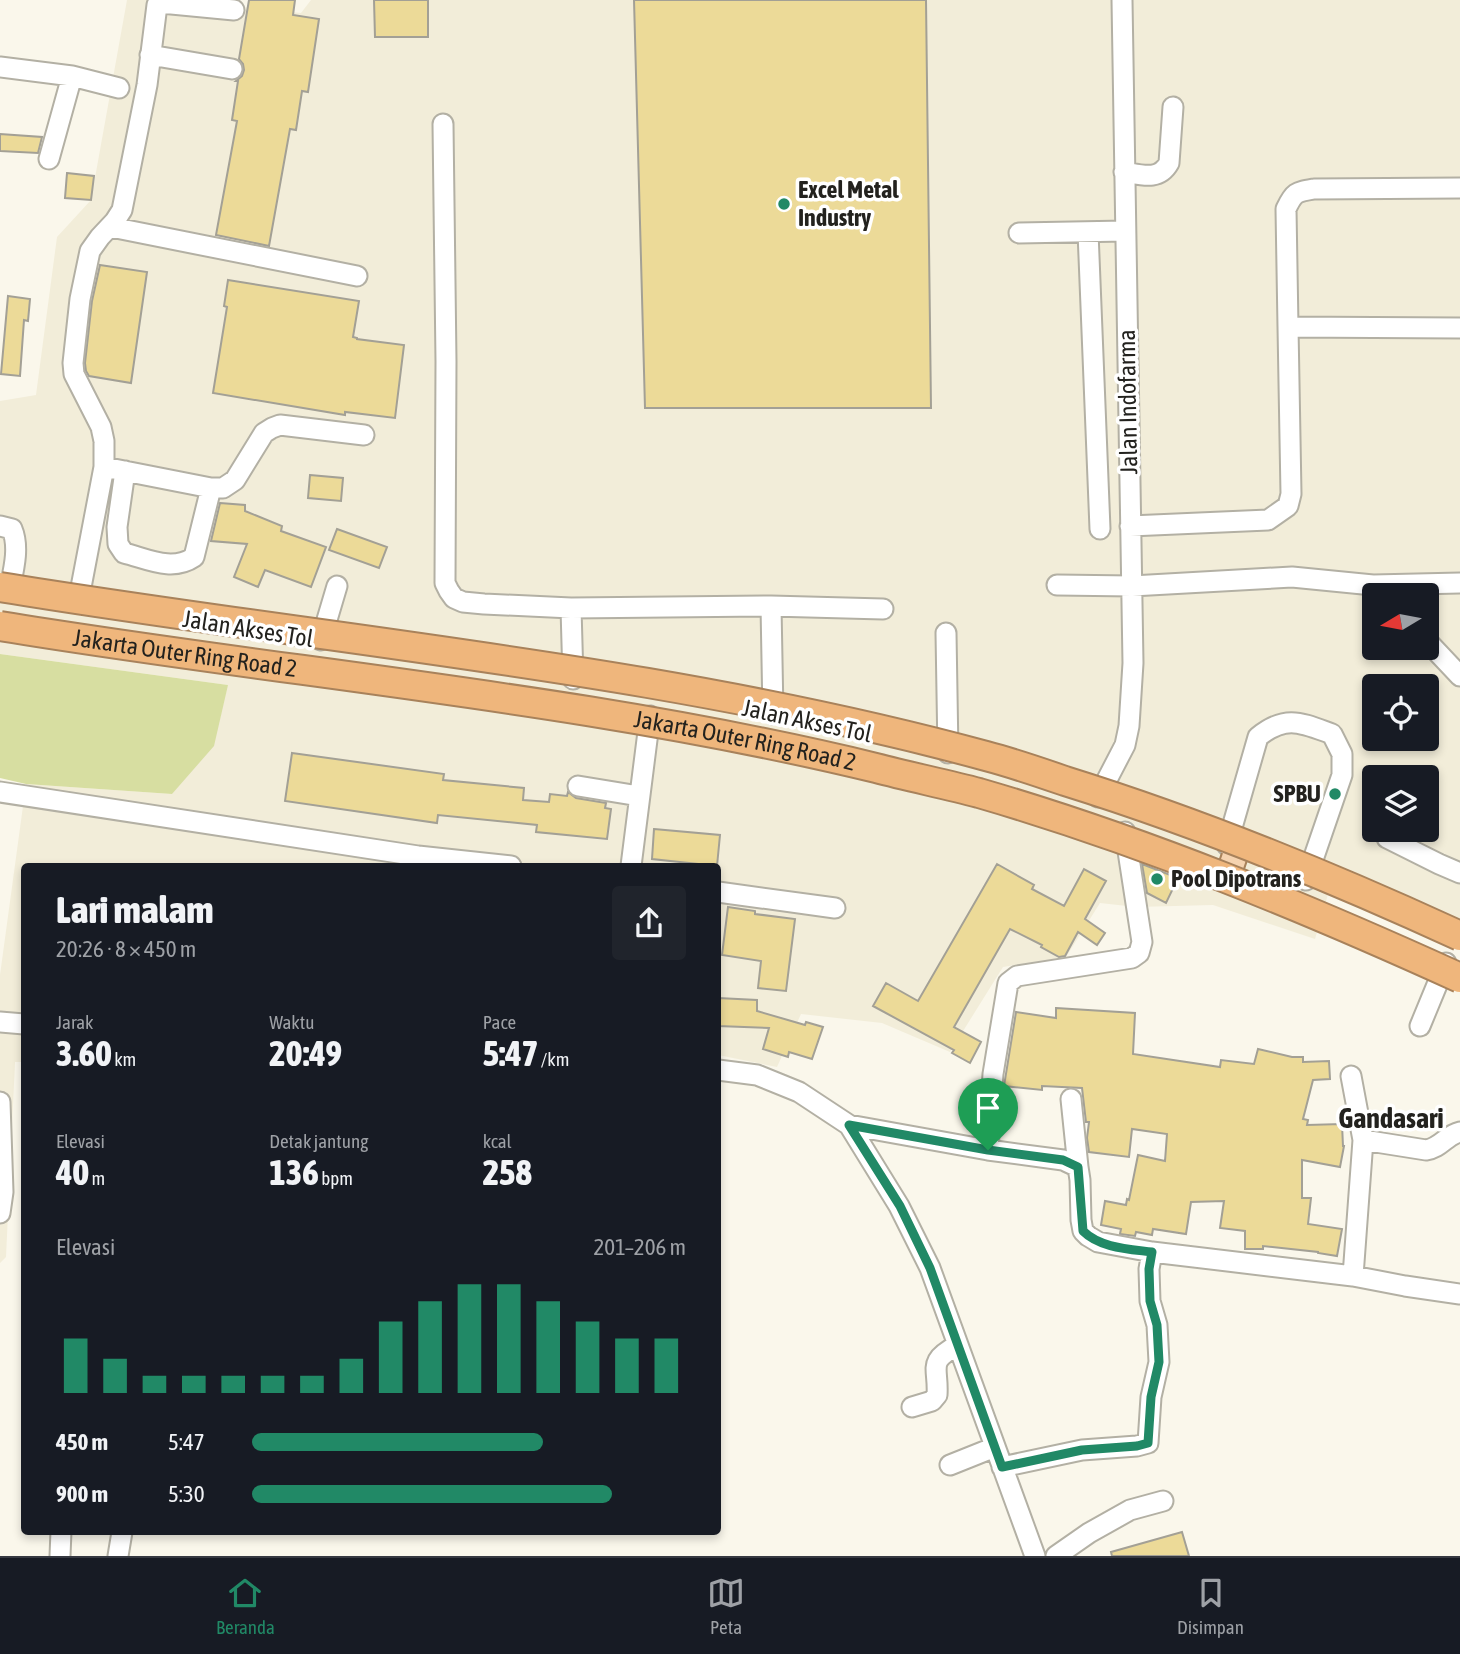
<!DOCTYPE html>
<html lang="id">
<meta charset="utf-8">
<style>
:root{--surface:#171b24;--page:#20242c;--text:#f1f3f6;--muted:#9ea1a6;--line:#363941;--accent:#218966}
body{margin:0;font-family:"Asap Condensed",sans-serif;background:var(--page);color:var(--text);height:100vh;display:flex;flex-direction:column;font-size:26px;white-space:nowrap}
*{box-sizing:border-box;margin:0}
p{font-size:23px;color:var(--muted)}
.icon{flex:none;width:38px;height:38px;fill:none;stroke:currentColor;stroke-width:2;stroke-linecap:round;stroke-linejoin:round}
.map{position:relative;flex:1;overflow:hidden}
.drawer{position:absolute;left:21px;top:863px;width:700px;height:672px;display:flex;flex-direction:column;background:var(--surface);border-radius:7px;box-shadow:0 4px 10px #0003}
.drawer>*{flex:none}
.needle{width:46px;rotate:260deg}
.buttons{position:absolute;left:1362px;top:583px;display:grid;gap:14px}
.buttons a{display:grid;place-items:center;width:77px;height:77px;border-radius:7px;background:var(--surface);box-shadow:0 4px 10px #0003;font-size:35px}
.pin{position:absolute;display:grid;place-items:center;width:60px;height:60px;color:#fff;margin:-72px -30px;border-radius:50% 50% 50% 0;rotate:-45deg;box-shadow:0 0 7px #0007}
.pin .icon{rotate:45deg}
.round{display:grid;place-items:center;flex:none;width:74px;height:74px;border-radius:7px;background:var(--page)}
.summary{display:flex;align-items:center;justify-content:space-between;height:119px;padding:0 35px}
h1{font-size:38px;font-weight:800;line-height:52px}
.metrics{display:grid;grid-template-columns:repeat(3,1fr);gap:10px;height:119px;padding:7px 35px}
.metrics div{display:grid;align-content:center}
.metrics b{font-size:35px;font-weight:800}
.metrics small{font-size:19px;font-weight:400}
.metrics p{font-size:19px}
.chart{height:196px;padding:14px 35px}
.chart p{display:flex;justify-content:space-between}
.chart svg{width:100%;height:126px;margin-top:7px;stroke:var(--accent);stroke-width:6}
ul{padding:0 35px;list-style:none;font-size:23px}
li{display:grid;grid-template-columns:112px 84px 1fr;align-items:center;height:52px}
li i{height:18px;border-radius:9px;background:var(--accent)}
.tab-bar{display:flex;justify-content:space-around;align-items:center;height:98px;border-top:2px solid var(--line);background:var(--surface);font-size:19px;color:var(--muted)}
.tab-bar a{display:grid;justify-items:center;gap:4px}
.tab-bar .current{color:var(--accent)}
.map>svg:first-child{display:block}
.built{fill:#f2edd9;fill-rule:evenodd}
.green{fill:#d7dea1}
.building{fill:#ecda98;stroke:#a3a095;stroke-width:2}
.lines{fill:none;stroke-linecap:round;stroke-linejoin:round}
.minor-casing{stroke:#b3b0a4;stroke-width:23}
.major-casing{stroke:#a8825b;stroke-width:28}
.minor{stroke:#fff;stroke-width:19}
.major{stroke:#f5d3b0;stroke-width:24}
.highway-bridge-casing{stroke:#a8825b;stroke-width:32;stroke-linecap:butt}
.highway-bridge{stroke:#efb67c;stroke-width:28}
.route-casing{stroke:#fff;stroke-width:14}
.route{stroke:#218966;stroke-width:9}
.poi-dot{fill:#218966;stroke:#fff;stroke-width:2.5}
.labels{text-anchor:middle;stroke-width:7;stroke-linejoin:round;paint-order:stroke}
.poi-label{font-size:24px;font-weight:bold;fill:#23221e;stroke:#fff;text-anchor:start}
.street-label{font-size:24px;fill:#23221e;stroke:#fff}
.quarter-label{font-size:28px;font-weight:bold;fill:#23221e;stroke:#fff}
</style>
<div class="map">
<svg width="1460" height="1556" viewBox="0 0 1460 1556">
<rect width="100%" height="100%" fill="#faf7eb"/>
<!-- built -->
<path class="built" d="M127 0H177L301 13 311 0H1460V930L1333 877 1315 939 1213 905 1136 907 1100 903 1066 957 1003 967 950 1052 882 1023 801 1014 777 1067 718 1055V866H24V1062H15L6 1257 0 1263V975L26 784 172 794 228 685 0 654V401L36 395 57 237 91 200ZM1374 595H1426V648H1374ZM1374 686H1426V738H1374ZM1374 777H1426V830H1374Z"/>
<!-- green -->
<path class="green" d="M0 654 228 685 214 746 172 794 26 784 0 778Z"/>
<!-- building -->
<path class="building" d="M249 0H295L293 15 319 19 308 92 302 91 296 130 290 129 269 246 216 235 237 121 232 120 238 81H236L242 76 244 70 243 64 239 59Z
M374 0H428V37H375Z
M634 0H926L931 408H645Z
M0 134 42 137 38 153 0 151Z
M67 173 94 176 91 200 65 198Z
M100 265 147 272 131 383 89 376 86 371 85 363 92 301Z
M228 280 359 301 353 337 357 338V339L404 345 395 418 345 412V415L213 393 227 307 224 306Z
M8 296 30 299 28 321 24 320 20 376 1 374Z
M310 475 343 478 341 501 308 498Z
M220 503 245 505V511L282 526 281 531 326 547 311 587 265 570 258 587 234 577 247 544 211 541Z
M337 529 387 547 379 568 329 550Z
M292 753 444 774 443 780 524 788 523 800 549 802 550 794 567 796 568 792 576 798 606 803 605 808 611 809 607 839 536 832 537 825 438 815 437 823 285 801Z
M654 829 720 835 717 866 652 859Z
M997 864 1034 885 1032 889 1064 906 1084 869 1106 881 1085 919 1105 933 1097 945 1078 932 1065 956 1059 957 1041 947 1042 945 1010 929 954 1027 981 1042 970 1063 952 1053 954 1050 873 1006 886 983 918 1001Z
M1142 864 1178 878 1166 903 1147 893Z
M728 907 755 911V914L795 919 786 991 758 988 761 961 722 955Z
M718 998 757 1000V1011L805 1025 806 1022 823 1027 812 1059 789 1052 788 1057 763 1049 769 1028 718 1026Z
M1056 1008 1135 1013 1133 1054 1220 1067 1221 1060 1254 1064 1258 1049 1292 1057H1303V1062L1329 1061 1330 1079 1313 1080 1303 1119 1308 1120 1307 1125 1342 1124 1343 1146H1344L1340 1167 1302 1160V1198H1311L1308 1224 1342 1229 1337 1256 1318 1253V1252L1263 1246V1249H1245V1231L1220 1228 1224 1201 1191 1202 1186 1234 1153 1229 1152 1235 1136 1232 1135 1236 1120 1234 1121 1229 1101 1225 1105 1201 1126 1205 1127 1199 1129 1200 1138 1155 1165 1161 1167 1134 1132 1129 1129 1157 1089 1152 1087 1138 1089 1122H1086L1082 1088 1042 1086V1090L1004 1086 1016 1012 1056 1018Z
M1182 1532 1189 1556H1112L1111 1552Z"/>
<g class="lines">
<defs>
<path id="minor" d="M150 55 232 69
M0 67 72 76 119 88
M443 124 446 361 445 583 449 591 454 598 463 602 484 604 571 608 771 606 883 609
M49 159 72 76
M1124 172C1142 175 1159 181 1169 163L1173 107
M111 227 357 276
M1088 232 1100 529
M1019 233 1125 231
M1288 327 1286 209C1294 192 1296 192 1314 189L1460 188
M104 467 211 488H223L235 480 264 433 272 428 280 425 364 435
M125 471 117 527 118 544 124 553C148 559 172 572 194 557L211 488
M0 526 12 529C20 548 13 572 9 592
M1130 526 1268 520 1288 506 1291 494 1288 327 1460 328
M1057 585 1132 586 1292 577 1373 585 1460 583
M78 603 104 467V441L101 427 74 374 73 363 80 299 90 251 100 237 115 221 122 210 147 85 157 5 161 3 234 10
M771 606 773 714
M571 608 573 679
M946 633 948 753
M321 640 337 586
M1426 640 1460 676
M578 786 639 796
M0 792 418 856 511 866
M1098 797 1125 745 1129 726 1133 663 1122 0
M1387 838 1439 864 1460 873
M1227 845 1258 737C1286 714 1302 723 1332 734L1342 754V775L1306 880
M631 866 650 716
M718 892 835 908
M0 1022 24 1024
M1420 1026 1446 963
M718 1070 757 1075 799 1092 849 1125 899 1206 930 1268 1035 1556
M1351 1076 1363 1140 1353 1276
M1071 1099 1078 1167
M0 1102 3 1192 0 1213
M849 1125 988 1150 1063 1160 1078 1167 1080 1180 1081 1220 1083 1231 1088 1236 1098 1242 1152 1252 1353 1276 1405 1286 1460 1294
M1363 1140 1426 1150C1441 1148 1446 1135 1460 1132
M988 1150 993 1074 1008 983 1017 976 1132 958 1139 953 1142 942 1125 832
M912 1407 932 1401 937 1395C939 1367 926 1362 958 1345
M950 1465 995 1447
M1002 1467 1082 1450 1137 1446 1148 1443 1151 1397 1159 1362 1157 1325 1150 1301 1149 1269 1152 1252
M60 1556 61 1531
M118 1556 122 1532
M1056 1556 1089 1533 1130 1510 1163 1501"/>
<path id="major" d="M1230 870 1237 849"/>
</defs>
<!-- minor casing -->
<use href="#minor" class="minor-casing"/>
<!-- major casing -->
<use href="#major" class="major-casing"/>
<!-- minor -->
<use href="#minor" class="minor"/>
<!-- major -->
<use href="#major" class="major"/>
<defs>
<g id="highway-bridge">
<path d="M0 587C329 641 663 668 986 756 1013 763 1039 772 1065 781 1200 823 1332 877 1460 936"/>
<path id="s1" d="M0 626C292 674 588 698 876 768 910 777 945 784 979 793 1144 841 1304 907 1460 978"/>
</g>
</defs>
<!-- highway-bridge casing -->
<use href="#highway-bridge" class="highway-bridge-casing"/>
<!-- highway-bridge -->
<use href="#highway-bridge" class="highway-bridge"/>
</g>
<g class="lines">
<defs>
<path id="route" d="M849 1125 988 1150 1063 1160 1078 1167 1083 1231C1100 1248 1129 1249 1152 1252L1149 1269 1150 1301 1157 1325 1159 1362 1151 1397 1148 1443 1137 1446 1082 1450 1002 1467 930 1268 900 1206Z"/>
</defs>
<!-- route casing -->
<use href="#route" class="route-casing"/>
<!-- route -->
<use href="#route" class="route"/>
</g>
<!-- markers -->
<g class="poi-dot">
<circle cx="784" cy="204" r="7"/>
<circle cx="1335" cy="794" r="7"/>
<circle cx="1157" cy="879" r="7"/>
</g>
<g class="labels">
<!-- poi labels -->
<g class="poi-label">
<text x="798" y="198">Excel Metal<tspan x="798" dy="28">Industry</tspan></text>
<text x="1321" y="802" text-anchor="end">SPBU</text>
<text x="1171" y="887">Pool Dipotrans</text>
</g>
<!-- street labels -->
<g class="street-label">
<text transform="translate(1128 402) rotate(-91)" y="8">Jalan Indofarma</text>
<text transform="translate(248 629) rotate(9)" y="8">Jalan Akses Tol</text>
<text dy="8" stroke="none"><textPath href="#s1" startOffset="187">Jakarta Outer Ring Road 2</textPath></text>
<text transform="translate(807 721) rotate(12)" y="8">Jalan Akses Tol</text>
<text dy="8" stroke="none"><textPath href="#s1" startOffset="754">Jakarta Outer Ring Road 2</textPath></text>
</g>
<!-- quarter labels -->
<g class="quarter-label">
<text x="1391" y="1128">Gandasari</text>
</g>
</g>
</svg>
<div class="buttons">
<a><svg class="needle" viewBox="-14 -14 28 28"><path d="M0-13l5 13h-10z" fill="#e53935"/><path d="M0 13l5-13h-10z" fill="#9ea1a6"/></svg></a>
<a><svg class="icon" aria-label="locate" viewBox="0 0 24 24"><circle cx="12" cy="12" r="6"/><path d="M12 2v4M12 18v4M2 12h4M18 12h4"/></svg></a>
<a><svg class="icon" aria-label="layers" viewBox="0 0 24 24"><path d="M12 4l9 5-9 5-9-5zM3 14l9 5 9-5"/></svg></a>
</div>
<div class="pin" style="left:988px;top:1150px;background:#1e9e55"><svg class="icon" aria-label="arrive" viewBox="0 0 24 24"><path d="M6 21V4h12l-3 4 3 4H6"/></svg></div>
<section class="drawer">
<div class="summary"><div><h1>Lari malam</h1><p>20:26 · 8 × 450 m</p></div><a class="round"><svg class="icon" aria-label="share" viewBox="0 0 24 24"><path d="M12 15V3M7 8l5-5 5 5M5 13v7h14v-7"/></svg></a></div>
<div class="metrics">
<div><p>Jarak</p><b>3.60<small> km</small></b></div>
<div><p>Waktu</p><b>20:49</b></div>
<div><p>Pace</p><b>5:47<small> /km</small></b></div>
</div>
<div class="metrics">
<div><p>Elevasi</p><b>40<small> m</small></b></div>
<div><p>Detak jantung</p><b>136<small> bpm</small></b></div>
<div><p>kcal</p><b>258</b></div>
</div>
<div class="chart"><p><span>Elevasi</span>201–206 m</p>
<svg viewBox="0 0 160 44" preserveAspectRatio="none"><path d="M5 44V25M15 44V32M25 44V38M35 44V38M45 44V38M55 44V38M65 44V38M75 44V32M85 44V19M95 44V12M105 44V6M115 44V6M125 44V12M135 44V19M145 44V25M155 44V25"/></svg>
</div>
<ul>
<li><b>450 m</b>5:47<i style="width:67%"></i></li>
<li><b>900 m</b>5:30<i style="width:83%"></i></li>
</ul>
</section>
</div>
<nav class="tab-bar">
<a class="current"><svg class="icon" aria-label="home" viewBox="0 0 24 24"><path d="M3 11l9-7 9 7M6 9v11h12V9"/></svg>Beranda</a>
<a><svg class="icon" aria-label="map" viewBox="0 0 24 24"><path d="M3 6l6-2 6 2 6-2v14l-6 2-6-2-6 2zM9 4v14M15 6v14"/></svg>Peta</a>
<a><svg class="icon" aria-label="saved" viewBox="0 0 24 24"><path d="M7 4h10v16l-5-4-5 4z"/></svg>Disimpan</a>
</nav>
